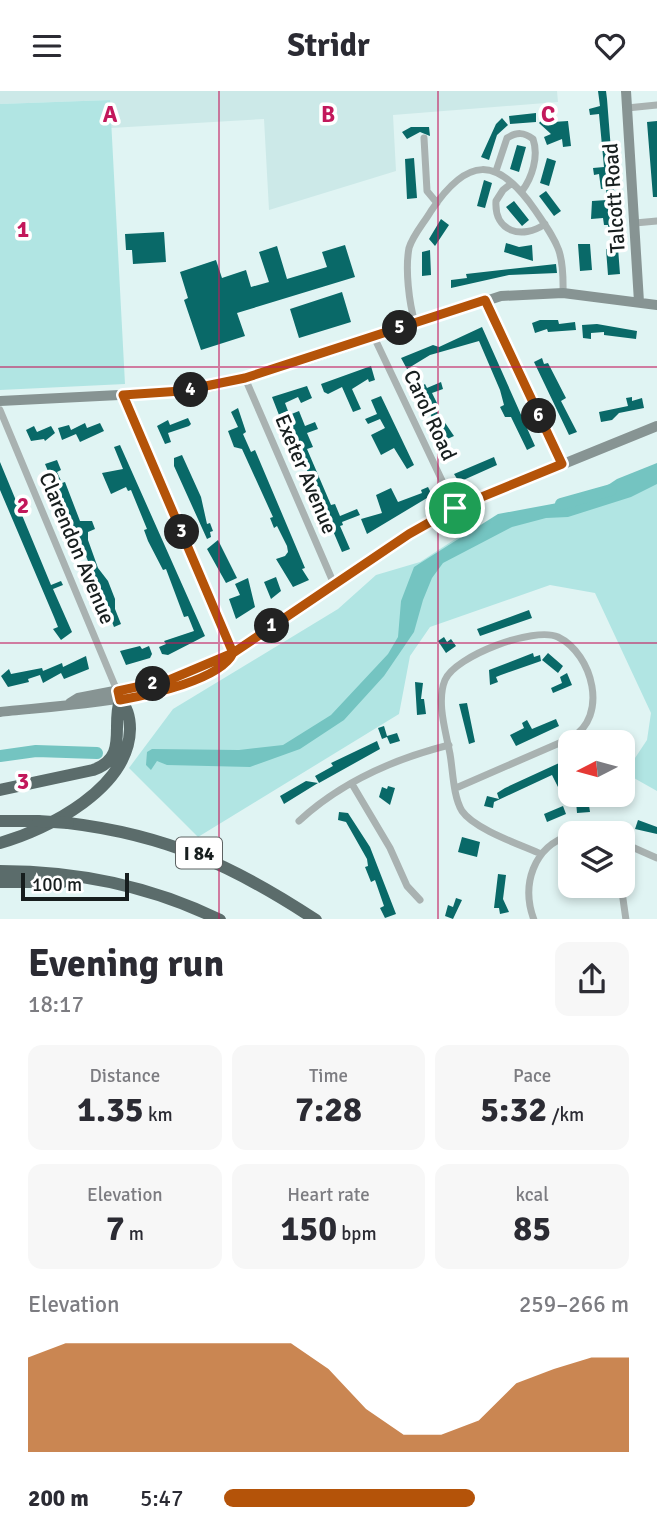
<!DOCTYPE html>
<meta charset="utf-8">
<style>
:root{--surface:#fff;--page:#f7f7f7;--text:#2b2b33;--muted:#7c7c81;--accent:#b45309}
body{margin:0;font-family:Signika,sans-serif;background:var(--page);color:var(--text);height:100vh;display:flex;flex-direction:column;font-size:26px;white-space:nowrap}
*{box-sizing:border-box;margin:0}
p{font-size:23px;color:var(--muted)}
.icon{flex:none;width:38px;height:38px;fill:none;stroke:currentColor;stroke-width:2;stroke-linecap:round;stroke-linejoin:round}
.map{position:relative;height:828px;overflow:hidden}
.side{display:flex;flex-direction:column;background:var(--surface);flex:1}
.side>*{flex:none}
.needle{width:46px;rotate:264deg}
.fabs{position:absolute;left:558px;top:639px;display:grid;gap:14px}
.fabs a{display:grid;place-items:center;width:77px;height:77px;border-radius:14px;background:var(--surface);box-shadow:0 4px 10px #0003;font-size:35px}
.scale{position:absolute;left:21px;bottom:18px;width:108px;box-sizing:border-box;padding-left:7px;border:4px solid #171e1e;border-top:0;font-size:19px;line-height:24px;white-space:nowrap;color:#171e1e;-webkit-text-stroke:5px #fff;paint-order:stroke}
.pin{position:absolute;display:grid;place-items:center;width:60px;height:60px;color:#fff;margin:-30px;border:4px solid #fff;border-radius:50%;box-shadow:0 2px 7px #0007}
.km{position:absolute;width:35px;height:35px;margin:-18px;border-radius:50%;background:#222;color:#fff;font-size:19px;line-height:35px;text-align:center}
.round{display:grid;place-items:center;flex:none;width:74px;height:74px;border-radius:14px;background:var(--page)}
.headline{display:flex;align-items:center;justify-content:space-between;height:119px;padding:0 28px}
h1{font-size:38px;font-weight:700;line-height:52px}
.metrics{display:grid;grid-template-columns:repeat(3,1fr);gap:10px;height:119px;padding:7px 28px}
.metrics div{display:grid;align-content:center;border-radius:14px;background:var(--page);text-align:center}
.metrics b{font-size:35px;font-weight:700}
.metrics small{font-size:19px;font-weight:400}
.metrics p{font-size:19px}
.chart{height:196px;padding:14px 28px}
.chart p{display:flex;justify-content:space-between}
.chart svg{width:100%;height:126px;margin-top:7px;fill:var(--accent);opacity:.7}
ul{padding:0 28px;list-style:none;font-size:23px}
li{display:grid;grid-template-columns:112px 84px 1fr;align-items:center;height:52px}
li i{height:18px;border-radius:9px;background:var(--accent)}
header{display:flex;justify-content:space-between;align-items:center;height:91px;padding:0 28px;background:var(--surface);font-size:32px;font-weight:700}
.map>svg:first-child{display:block}
.built{fill:#cce9e8}
.green{fill:#b1e5e3}
.water{fill:#74c4c1}
.lines{fill:none;stroke-linecap:round;stroke-linejoin:round}
.river{stroke:#74c4c1;stroke-width:12}
.building{fill:#096968}
.street{stroke:#a9b2b1;stroke-width:7}
.secondary{stroke:#879493;stroke-width:10}
.highway{stroke:#5b6c6b;stroke-width:12}
.highway-bridge{stroke:#5b6c6b;stroke-width:12}
.route-casing{stroke:#fff;stroke-width:14}
.route{stroke:#b45309;stroke-width:9}
.grid{fill:none;stroke:#c2185b;stroke-width:2;stroke-opacity:0.55}
.labels{text-anchor:middle;stroke-width:7;stroke-linejoin:round;paint-order:stroke}
.shield{fill:#fff;stroke:#5d6262;stroke-width:2}
.shield-label{font-size:19px;font-weight:bold;fill:#171e1e}
.street-label{font-size:21px;fill:#171e1e;stroke:#fff}
.grid-label{font-size:23px;text-anchor:middle;font-weight:bold;fill:#c2185b;stroke:#fff;stroke-width:7;stroke-linejoin:round;paint-order:stroke}
</style>
<header><svg class="icon" aria-label="menu" viewBox="0 0 24 24"><path d="M4 6h16M4 12h16M4 18h16"/></svg>Stridr<svg class="icon" aria-label="heart" viewBox="0 0 24 24"><path d="M12 20l-8-8c-3-5 5-10 8-4 3-6 11-1 8 4z"/></svg></header>
<div class="map">
<svg width="657" height="829" viewBox="0 0 657 829">
<rect width="100%" height="100%" fill="#e0f4f3"/>
<!-- built -->
<path class="built" d="M0 0H557L558 11 393 24 396 80 269 119 264 28 111 37 110 9 0 13Z"/>
<!-- green -->
<path class="green" d="M110 9 125 293 0 299V13Z
M657 386V700L625 682 647 649 651 622 595 502 550 494 430 536 410 565 399 623 198 746 129 677 173 618 338 518 376 484 420 471 466 441 603 397Z"/>
<!-- water -->
<path class="water" d="M657 372V393L631 406 568 426 546 427 512 436 443 472 432 487 423 509 414 541 384 585 344 629 300 658 250 676 167 674 157 670 151 679 146 674 147 661 152 658 239 659 283 654 331 624 388 563 398 546 401 510 414 476 498 423 590 406 617 388Z"/>
<g class="lines">
<!-- river -->
<path class="river" d="M561 413 611 399
M0 665 36 660 97 662"/>
</g>
<!-- building -->
<path class="building" d="M598 0H606L607 8 617 136 608 137V134H604L603 127 591 128 592 110 607 109 606 97 601 98 599 83 594 84 593 77 604 76 599 23 590 24 589 18 600 15Z
M536 22V31L510 33 509 25Z
M545 25 553 31 568 30 571 55 563 56 562 48 547 54 544 46 551 43 539 32Z
M502 27 508 34 497 44 489 69 481 66 496 33Z
M657 30V106H653L647 31Z
M411 36H429L430 45 420 41 407 48 402 41Z
M517 54 526 56 519 81 510 78Z
M414 67 417 107 407 108 405 68Z
M547 67 556 70 549 95 540 92Z
M484 89 492 92 485 117 477 115Z
M546 100 561 120 554 125 539 105Z
M514 110 529 129 522 135 506 116Z
M441 128 449 134 435 155 429 148Z
M164 141 166 171 133 173 132 159H126L125 143Z
M506 152 519 156 532 154 533 170 504 161Z
M578 153H590L592 179 580 180Z
M345 154 355 186 237 222 245 245 201 259 184 209 188 207 180 181 216 169 222 187 246 179 251 196 269 191 259 161 277 155 287 188 327 176 322 161Z
M618 157 620 183 608 184 606 158Z
M430 159 431 184 422 185V161Z
M556 173 557 182 509 184 451 197V189L467 187 466 183Z
M342 201 351 231 299 247 290 218Z
M540 229H558L559 233 575 231 576 239 548 241 547 238 535 242 532 232Z
M597 233 637 240 636 248 604 244V241L591 242V248L583 247 582 234Z
M482 236 535 355 527 359 511 326H505L500 316 504 314 500 299 479 250 430 264 407 278 401 267 433 254 439 256Z
M542 267 544 273 548 272 566 307 561 310 577 341 569 344 534 271Z
M371 275 375 289 369 291 368 288 352 298 361 318 353 321 342 296 328 303 324 301 321 293Z
M441 291 443 298 432 302 439 316 435 317 454 345 443 350 418 297 425 293 427 297Z
M307 295 312 307 301 312 298 306 285 312 288 320 279 324 272 306Z
M381 305 414 374 407 378 394 357 381 364 371 344 385 337 380 328 368 333 365 328 377 323 371 309Z
M632 306V310L642 307 644 317 619 322 612 329 601 331 599 321 628 315 626 307Z
M238 317 246 341 243 343 251 361 255 359 305 477 302 478 309 489 293 496 276 468 285 465 288 461 287 455 277 435 274 437 270 427 273 426 242 358 234 356 228 340 238 336 231 321Z
M299 320 305 335 315 331 318 338 307 342 313 356 307 358 331 414 335 413 340 425 357 418 360 424 342 431 343 434 340 435 350 458 342 461 289 337 293 333 289 324Z
M188 327 191 333 189 335 168 342 171 351 165 353 157 335 168 329 170 334Z
M85 332 87 337 100 332 104 340 80 351 76 343 62 349 58 337 69 334 71 339Z
M34 335 37 341 51 335 55 342 45 350 44 348 31 350 26 339Z
M120 354 205 545 168 564 162 563 159 556 166 553 164 550 194 540 188 525 184 526 166 478 163 479 148 450 144 439 147 438 131 399 128 400 126 396 111 403 102 382 123 378 114 356Z
M182 364 201 406 207 433 210 432 213 440 210 441 211 446 207 448 174 375V367Z
M494 366 497 374 459 391 454 383Z
M57 369 61 379 57 381 62 392 65 391 80 430H92L95 438 88 441V449L98 477 108 490 115 508V518L121 533 114 536 84 460 80 458 45 373Z
M0 371 51 494 61 490 63 494 53 498 72 541 61 549 53 538 58 536 54 526 0 399Z
M428 396 432 404 367 443 361 428 382 422 376 404 391 397 398 411 422 402 421 399Z
M218 449 237 487 226 492 207 458Z
M276 486 281 500 271 508 264 491Z
M248 487 255 516 236 528 229 508 240 504 235 493Z
M529 519 532 527 480 545 477 538Z
M444 546 447 551 451 548 456 555 446 562 438 550Z
M140 555 142 558 149 555 152 563 150 567 126 574 120 560Z
M533 562 534 566 540 564 541 570 501 584 496 586 498 591 490 594 489 579Z
M548 562 563 575 558 582 542 569Z
M86 565 89 578 64 588 61 582 43 592 40 584 28 588 29 591 8 596 1 585 9 578 11 583 42 577 43 580 62 572 63 576Z
M567 582 572 594 553 602 551 597 562 592 560 586Z
M415 591 423 592 421 608H424L426 623 417 624Z
M467 612 475 651 469 653 459 613Z
M556 628 559 635 516 655 510 644 524 637 522 632 527 629 532 638Z
M384 635 387 645 397 642 400 650 390 653 387 646 382 648 378 637Z
M377 650 380 658 319 692 315 685 333 675 331 672Z
M570 667V677L559 682 566 695 559 698 552 684 494 711 493 717 484 715 487 705 499 708 497 702 505 697Z
M306 690 318 692 284 713 280 705Z
M388 695 395 697 390 714 379 706 382 696 387 698Z
M588 708 590 721 577 722 576 710Z
M563 715 566 723 547 731 544 723Z
M339 721 348 722 370 756 396 823 385 827 380 817 384 815 375 789 371 791 365 776 368 775 367 768 346 731 338 729Z
M638 729 657 736V743L635 738Z
M462 746 480 751 477 766 458 761Z
M498 783 506 784 503 808 509 821 500 823 499 817H494Z
M456 807 462 809 453 828 445 825 448 814 453 816Z"/>
<g class="lines">
<!-- street -->
<path class="street" d="M627 17 657 14
M424 47 427 100 437 112
M496 80 507 47C517 41 524 41 533 48 539 65 532 87 522 100
M512 92 503 99 496 110C494 141 522 149 545 133
M635 132 657 130
M485 209 562 373
M415 232C409 212 405 178 409 157 413 144 424 132 431 120 467 66 497 64 535 119 558 153 564 159 563 202
M374 246 455 417
M245 287 334 493
M123 304 233 562
M0 319 118 602
M352 693 390 757 407 795 420 809
M456 697 571 647C609 626 593 563 558 546 534 535 455 565 445 589 436 611 446 641 450 663 453 680 453 705 462 720 474 738 521 754 541 763
M299 730C341 691 394 668 449 654
M581 742H594
M623 752 657 767
M623 784 632 756
M621 794 626 829
M534 829C521 794 533 756 570 744"/>
<!-- secondary -->
<path class="secondary" d="M626 0 639 211
M0 310 159 302 214 295 303 270 501 205 563 202 657 214
M70 612 78 607 161 591 233 562
M0 621C47 615 211 609 233 562L409 443 455 417 657 335"/>
<!-- highway -->
<path class="highway" d="M0 699 93 679C129 667 111 635 120 609
M0 730H38
M68 732C167 744 234 775 316 829
M0 752C49 738 129 697 130 638 130 627 128 617 120 609
M0 780C76 780 151 795 220 829
M0 791H63"/>
<!-- highway-bridge -->
<path class="highway-bridge" d="M38 730 68 732"/>
</g>
<g class="lines">
<defs>
<path id="route" d="M455 417 409 443 233 562C221 589 148 604 120 609L118 600 169 589 233 562 123 304 181 300 245 287 485 209 562 373 455 417"/>
</defs>
<!-- route casing -->
<use href="#route" class="route-casing"/>
<!-- route -->
<use href="#route" class="route"/>
</g>
<!-- grid -->
<path class="grid" d="M219 0V829M438 0V829M0 276H657M0 552H657"/>
<g class="labels">
<!-- shield labels -->
<rect class="shield" x="176" y="746.5" width="46" height="31" rx="5"/>
<g class="shield-label">
<text x="199" y="769">I 84</text>
</g>
<!-- street labels -->
<g class="street-label">
<text transform="translate(614 107) rotate(-94)" y="7">Talcott Road</text>
<text transform="translate(430 324) rotate(65)" y="7">Carol Road</text>
<text transform="translate(306 383) rotate(67)" y="7">Exeter Avenue</text>
<text transform="translate(77 457) rotate(67)" y="7">Clarendon Avenue</text>
</g>
</g>
<g class="grid-label">
<text x="110" y="31">A</text>
<text x="328" y="31">B</text>
<text x="548" y="31">C</text>
<text x="23" y="146">1</text>
<text x="23" y="422">2</text>
<text x="23" y="698">3</text>
</g>
</svg>
<div class="fabs">
<a><svg class="needle" viewBox="-14 -14 28 28"><path d="M0-13l5 13h-10z" fill="#e53935"/><path d="M0 13l5-13h-10z" fill="#7c7c81"/></svg></a>
<a><svg class="icon" aria-label="layers" viewBox="0 0 24 24"><path d="M12 4l9 5-9 5-9-5zM3 14l9 5 9-5"/></svg></a>
</div>
<div class="scale">100 m</div>
<div class="pin" style="left:455px;top:417px;background:#1e9e55"><svg class="icon" aria-label="arrive" viewBox="0 0 24 24"><path d="M6 21V4h12l-3 4 3 4H6"/></svg></div>
<b class="km" style="left:272px;top:535px">1</b>
<b class="km" style="left:153px;top:593px">2</b>
<b class="km" style="left:182px;top:441px">3</b>
<b class="km" style="left:191px;top:299px">4</b>
<b class="km" style="left:400px;top:237px">5</b>
<b class="km" style="left:539px;top:325px">6</b>
</div>
<section class="side">
<div class="headline"><div><h1>Evening run</h1><p>18:17</p></div><a class="round"><svg class="icon" aria-label="share" viewBox="0 0 24 24"><path d="M12 15V3M7 8l5-5 5 5M5 13v7h14v-7"/></svg></a></div>
<div class="metrics">
<div><p>Distance</p><b>1.35<small> km</small></b></div>
<div><p>Time</p><b>7:28</b></div>
<div><p>Pace</p><b>5:32<small> /km</small></b></div>
</div>
<div class="metrics">
<div><p>Elevation</p><b>7<small> m</small></b></div>
<div><p>Heart rate</p><b>150<small> bpm</small></b></div>
<div><p>kcal</p><b>85</b></div>
</div>
<div class="chart"><p><span>Elevation</span>259–266 m</p>
<svg viewBox="0 0 160 44" preserveAspectRatio="none"><path d="M0 44V11L10 6L20 6L30 6L40 6L50 6L60 6L70 6L80 15L90 29L100 38L110 38L120 33L130 20L140 15L150 11L160 11V44z"/></svg>
</div>
<ul>
<li><b>200 m</b>5:47<i style="width:62%"></i></li>
</ul>
</section>
